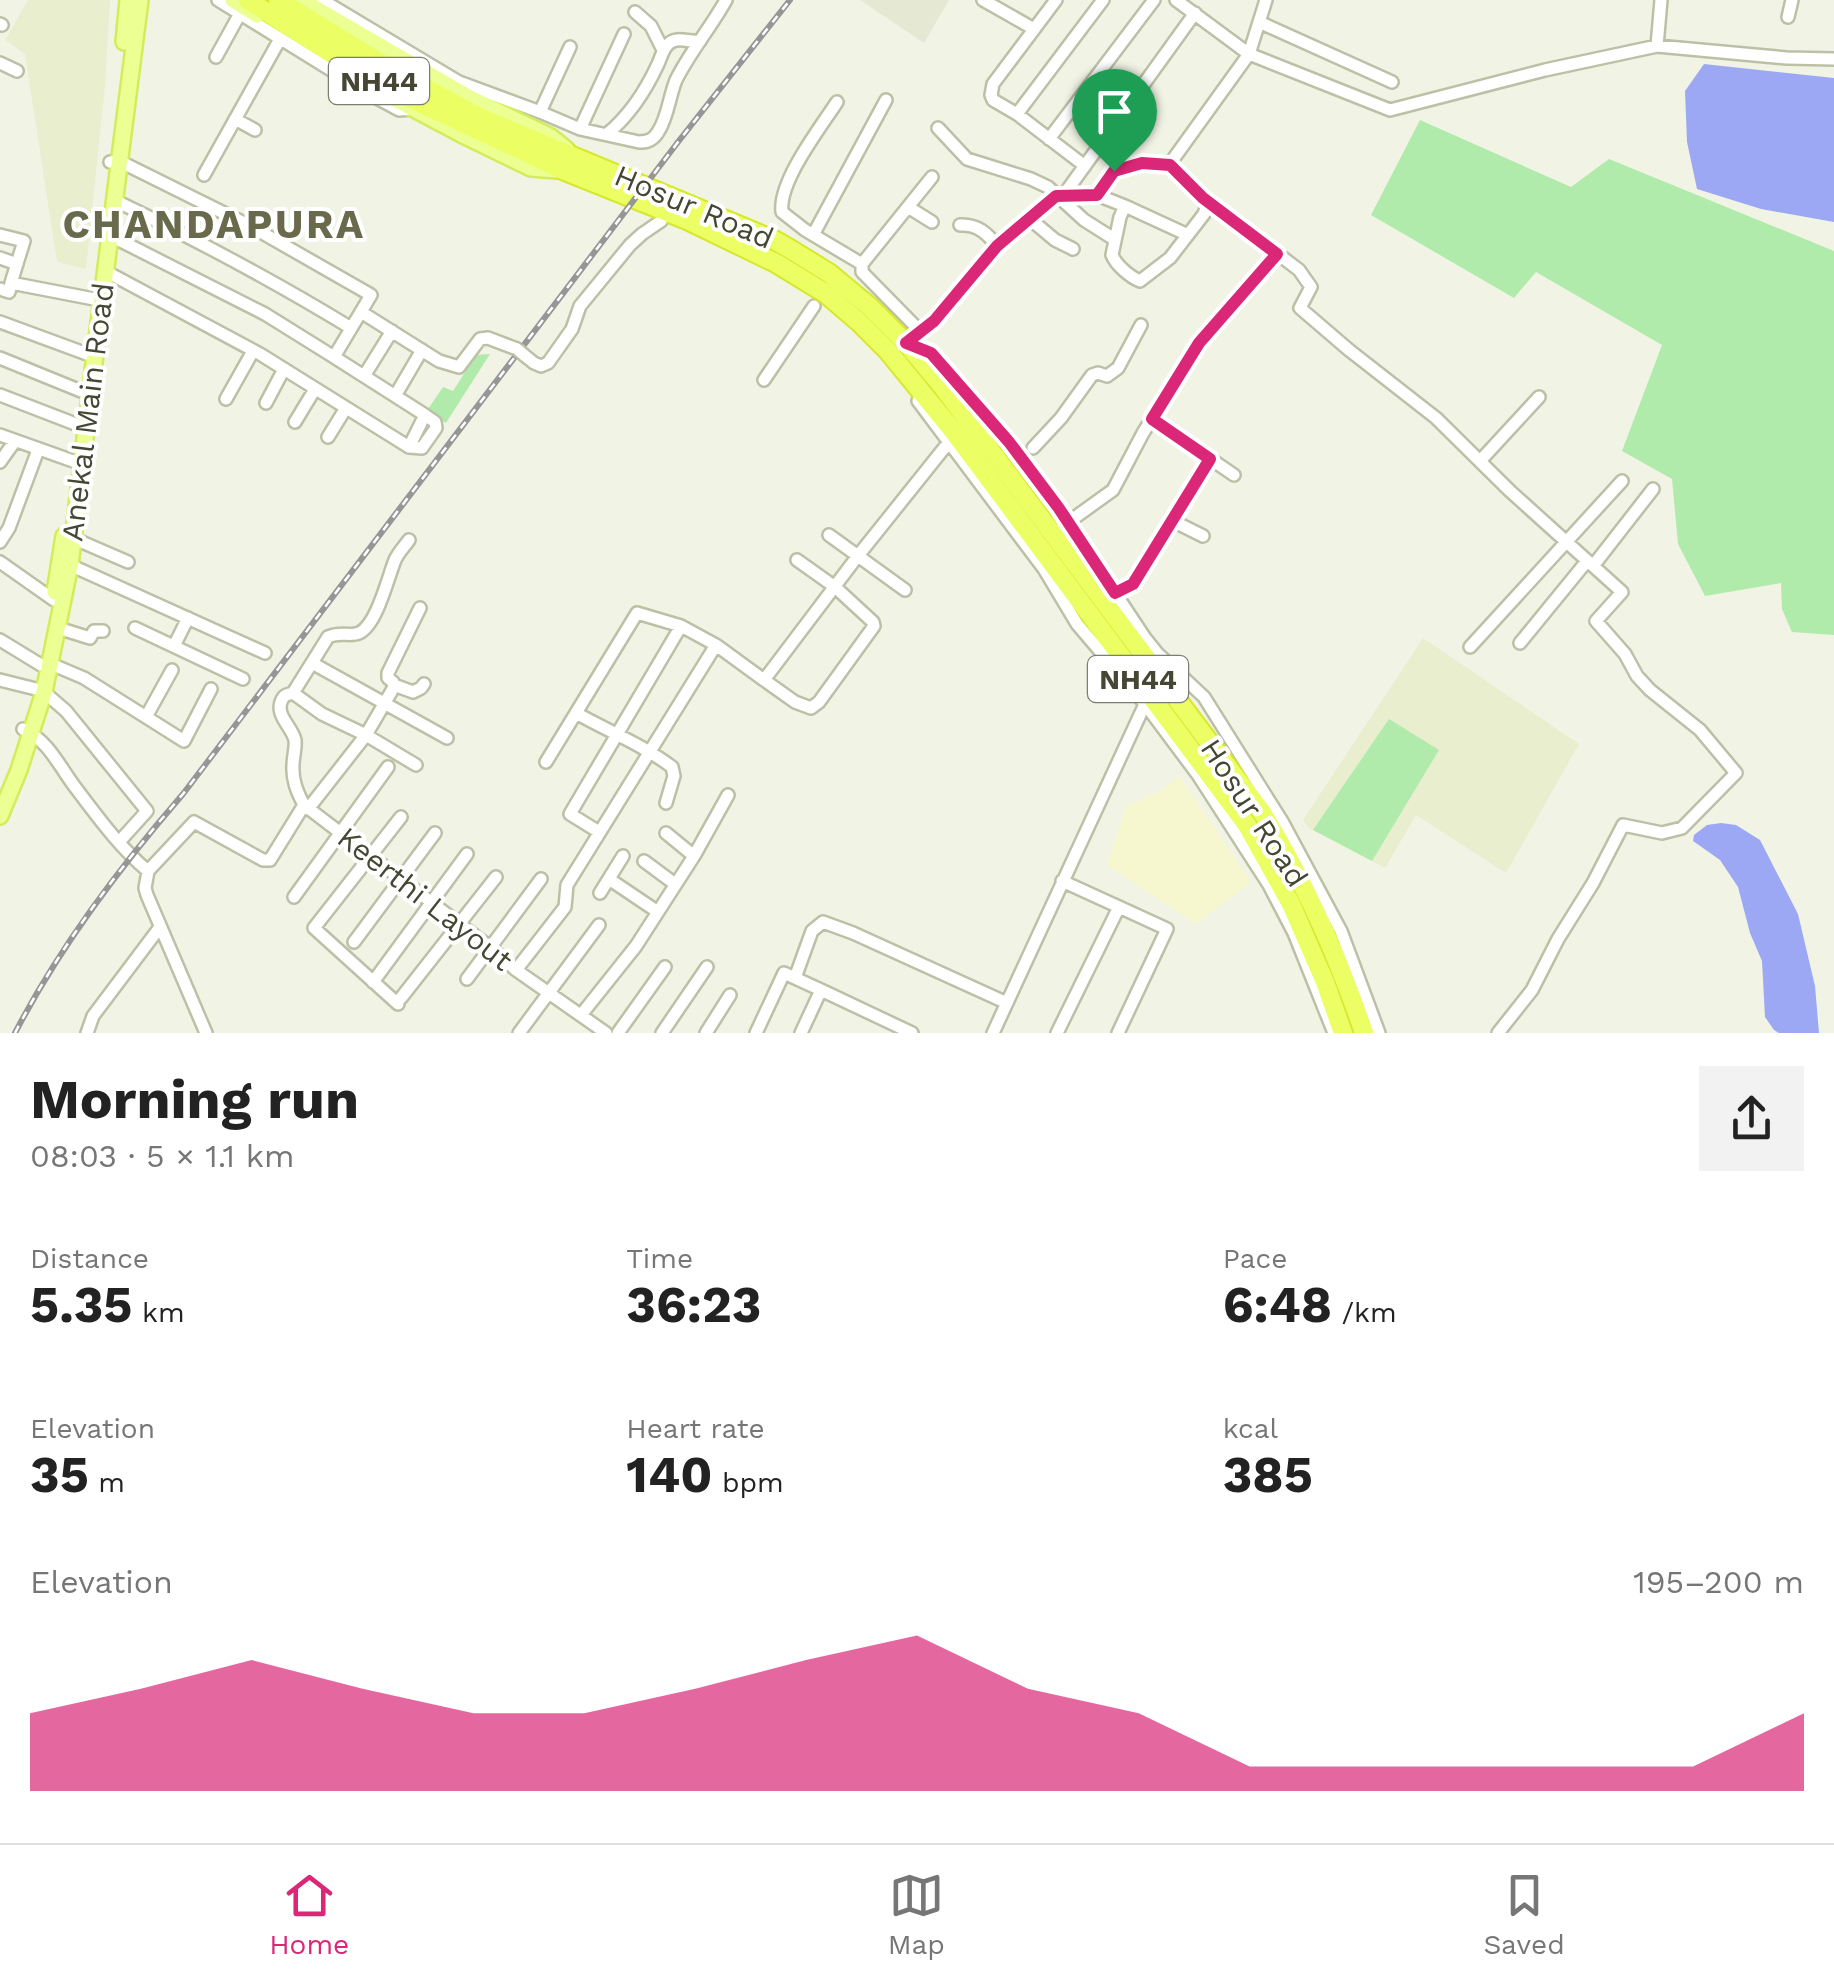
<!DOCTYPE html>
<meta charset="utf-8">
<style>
:root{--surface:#fff;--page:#f2f2f2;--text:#222;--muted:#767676;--line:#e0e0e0;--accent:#db2777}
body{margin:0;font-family:"Work Sans",sans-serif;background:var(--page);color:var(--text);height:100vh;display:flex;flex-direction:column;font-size:38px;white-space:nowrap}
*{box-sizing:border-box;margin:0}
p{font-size:32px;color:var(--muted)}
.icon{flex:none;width:55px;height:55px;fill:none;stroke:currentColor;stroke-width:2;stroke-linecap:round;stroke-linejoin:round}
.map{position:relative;height:1033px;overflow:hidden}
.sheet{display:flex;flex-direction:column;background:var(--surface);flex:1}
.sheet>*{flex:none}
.pin{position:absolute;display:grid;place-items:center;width:85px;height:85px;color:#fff;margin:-102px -42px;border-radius:50% 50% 50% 0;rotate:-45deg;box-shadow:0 0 10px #0007}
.pin .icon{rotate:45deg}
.round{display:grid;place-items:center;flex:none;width:105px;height:105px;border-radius:0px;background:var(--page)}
.head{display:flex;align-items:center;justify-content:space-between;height:170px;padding:0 30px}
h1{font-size:55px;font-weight:700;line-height:75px}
.metrics{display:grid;grid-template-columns:repeat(3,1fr);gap:15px;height:170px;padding:10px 30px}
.metrics div{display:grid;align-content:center}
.metrics b{font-size:50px;font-weight:700}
.metrics small{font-size:28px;font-weight:400}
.metrics p{font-size:28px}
.chart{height:280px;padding:20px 30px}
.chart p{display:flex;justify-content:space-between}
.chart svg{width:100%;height:180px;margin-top:10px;fill:var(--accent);opacity:.7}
.tabs{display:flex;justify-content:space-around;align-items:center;height:140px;border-top:2px solid var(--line);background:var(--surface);font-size:28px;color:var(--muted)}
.tabs a{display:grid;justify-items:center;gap:5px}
.tabs .active{color:var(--accent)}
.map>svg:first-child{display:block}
.residential{fill:#e5e8d3}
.commercial{fill:#f6f7cf}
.education{fill:#e8eece}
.green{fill:#b0ebab}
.water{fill:#9da8f5}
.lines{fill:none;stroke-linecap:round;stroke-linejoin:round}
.minor-casing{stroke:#bdc0a7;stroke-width:16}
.major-casing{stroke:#d4ec5b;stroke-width:20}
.highway-casing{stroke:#d6e82b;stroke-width:22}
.minor{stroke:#fff;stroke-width:11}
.major{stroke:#ecff93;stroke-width:15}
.highway{stroke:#ebff65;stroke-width:18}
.rail-casing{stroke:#969696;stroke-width:6}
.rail{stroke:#fff;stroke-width:2.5;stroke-dasharray:8;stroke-linecap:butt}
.minor-bridge-casing{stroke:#bdc0a7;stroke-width:16;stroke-linecap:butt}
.minor-bridge{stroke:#fff;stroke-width:11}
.route-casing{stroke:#fff;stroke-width:20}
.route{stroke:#db2777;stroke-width:12}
.labels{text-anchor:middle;stroke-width:8;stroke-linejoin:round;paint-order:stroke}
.shield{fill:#fff;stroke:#7d7e71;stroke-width:2.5}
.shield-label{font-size:28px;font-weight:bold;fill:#454734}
.street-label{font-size:30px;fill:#454734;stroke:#fff}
.district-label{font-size:40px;font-weight:bold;letter-spacing:2.5px;fill:#686a4b;stroke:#fff}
</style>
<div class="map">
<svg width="1834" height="1033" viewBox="0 0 1834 1033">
<rect width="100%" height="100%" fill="#f1f4e5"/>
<!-- residential -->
<path class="residential" d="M860 0H949L924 43Z"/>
<!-- commercial -->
<path class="commercial" d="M1179 776 1251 882 1196 924 1107 865 1126 806 1159 792Z"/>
<!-- education -->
<path class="education" d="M28 0H110L105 85 86 269 57 262 25 54 5 40Z
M1423 638 1579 744 1506 873 1416 815 1385 868 1309 828 1303 820Z"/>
<!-- green -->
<path class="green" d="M1420 120 1571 187 1609 159 1834 251V635L1792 632 1782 609 1781 583 1705 596 1678 544 1672 479 1622 451 1662 345 1536 272 1514 298 1371 215Z
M490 354 446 423 426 412 443 387 453 391 476 355Z
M1389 719 1439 750 1372 861 1313 830Z"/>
<!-- water -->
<path class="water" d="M1704 64 1834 78V222L1761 209 1697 189 1687 142 1685 91Z
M1721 823 1736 825 1760 840 1798 914 1815 986 1819 1033H1779L1774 1030 1765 1017 1762 961 1750 933 1738 887 1720 860 1693 841 1694 835 1707 825Z"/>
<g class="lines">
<defs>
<path id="minor" d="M218 0 373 96 399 110 412 109
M322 0 459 82 468 96
M983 0 1034 29
M1056 0 993 84 991 95 993 100 1017 114 1085 166
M1176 0 1249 54 1266 0
M635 12 651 26 663 50
M1788 17 1792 0
M1259 22 1392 82
M0 24 2 25
M1657 46 1661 0
M216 57 243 8
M0 63 17 71
M459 82 540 112 570 47
M837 102C820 128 778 182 782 212L805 230 862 264
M540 112 580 129 624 34
M1017 114 1103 0
M235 119 255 130
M938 128 967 159 1031 179 1048 187 1084 220 1114 239
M580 129 639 142C648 142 653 140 658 132 668 117 669 97 676 80 690 52 711 27 726 0
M607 134C629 116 646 90 658 64 662 55 665 41 677 40 683 39 692 42 700 41
M1049 139 1154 0
M1169 165 1203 197 1299 270 1311 287 1300 308 1349 350 1436 418 1510 491 1622 592 1596 621 1625 654 1637 676 1650 690 1700 730 1736 773 1682 828 1662 833 1623 825 1593 883 1558 939 1532 990 1498 1033
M204 175 280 39
M1097 195 1125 206 1120 217 1112 255C1116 265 1130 277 1140 281L1170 258 1204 214 1208 202
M1063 196 1195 13
M114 200C195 239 274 281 351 328
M1125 206 1188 235
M908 207 932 222
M1030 219 1055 240 1073 249
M960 225C977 224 987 233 997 246
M0 235 24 241 11 283
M109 235 265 314 334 357
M813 235 886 100
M0 258 17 264
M105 271 260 354 409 447 425 415 334 357 371 295 252 227 119 161 110 162
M0 289 9 292 11 283 94 299
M361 312 439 361 459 367 480 339 488 338 517 349
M0 322 87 354
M920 331 862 272V264L932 177
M524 355 534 363 541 366 548 363 572 329 580 306 630 245 642 234 661 221 665 211
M0 358 81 391
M364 376 392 331
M764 380 814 306
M0 395 78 425
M395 396 422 350
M226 399 253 351
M918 401 1044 569 1077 624 1145 704 1198 775 1269 885 1294 933 1334 1033
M266 403 284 369
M1152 419 1234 475
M295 422 315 389
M0 435 73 461
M328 437 346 408
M409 447 422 448 436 428 435 422 425 415
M1033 448 1061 418 1092 375 1098 373 1107 376 1118 368 1141 325
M1480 461 1539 397
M0 462 15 441
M1173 521 1203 536
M1063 526 1113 490 1143 433 1199 343 1277 254
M829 535 905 590
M68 536 128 562
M409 540C404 547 398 553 395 560 388 577 377 625 359 633 350 637 340 631 328 637L293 693 322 714 366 735 416 765
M0 542 9 528 38 450
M0 562 54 600
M70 565 265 653
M1593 566 1653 489
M1111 596 1133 584 1210 459
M58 628 90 638 94 631H103
M135 628 243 679
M0 640 41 665
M1520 643 1587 561
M174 646 188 618
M1470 647 1622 481
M312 663 447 738
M51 664 84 678 146 717 172 670
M0 680 36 689
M764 680 795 702 811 708 819 702 874 626 873 622 835 587 797 560
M394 685 413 692 421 688 424 684
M44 692 66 711 147 811 119 842
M293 693C287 695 284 694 281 702 276 716 292 727 295 740 296 748 293 757 293 765 292 780 297 792 304 805
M576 713C608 731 643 745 672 767L674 776 666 803
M146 717 184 741 211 689
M23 729C49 741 59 766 75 787 97 816 120 848 148 871L194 822 263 860H270L304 805 491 948 516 970 606 1033
M546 762 637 613 681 626 716 645
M308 809 366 735 394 687 393 682 388 678V673L420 608
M599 832 570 814 681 626
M666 833 694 856
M644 861 675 884
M148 871 145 888 147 895 206 1033
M609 879 658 912
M600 893 623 856
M294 897 388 767
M354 942 435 833
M516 970 565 907 567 885 716 645 764 680 857 557 949 442
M795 978 812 931 823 922 853 933 1007 1003
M467 979 541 879
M373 982 467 854
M401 998 496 877
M398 1004 314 928 401 817
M581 1015 636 946 694 856 728 795
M87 1033 93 1016 160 927
M519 1033 599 925
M618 1033 665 967
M662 1033 707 967
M706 1033 730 995
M756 1033 784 973 821 990
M801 1033 821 990 912 1033
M993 1033 1145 704
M1057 1033 1119 907 1062 881
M1118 1033 1167 929 1119 907
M1379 1033 1341 931 1283 823 1204 697 1157 653 1145 638 1058 507 1009 442 931 353 906 343 934 321 997 246 1056 196 1097 195 1114 171 1142 163 1169 165 1249 54 1390 110 1545 70 1657 46 1787 58 1834 59"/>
<path id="major" d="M233 0 257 15
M301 0 468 97 551 137 567 150
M124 42 128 0
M365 83 461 134 531 168 556 170
M55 592 64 536
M0 816 19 770 44 692 70 565 96 346 140 0"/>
<path id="highway" d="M248 0 316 44 407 97 565 171 687 220 776 263 825 293 860 323 888 351 954 432 1247 825 1291 904 1325 982 1343 1033
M278 0 392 70 481 118 776 241 790 249 829 273 871 308 906 343 942 386 1263 814C1305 883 1338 956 1364 1033"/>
</defs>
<!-- minor casing -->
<use href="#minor" class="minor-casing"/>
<!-- major casing -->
<use href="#major" class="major-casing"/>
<!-- highway casing -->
<use href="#highway" class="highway-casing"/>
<!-- minor -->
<use href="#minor" class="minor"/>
<!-- major -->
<use href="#major" class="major"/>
<!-- highway -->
<use href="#highway" class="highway"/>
<defs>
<path id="rail" d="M15 1033C60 946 119 868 183 794L678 142 790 0"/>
</defs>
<!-- rail casing -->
<use href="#rail" class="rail-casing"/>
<!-- rail -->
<use href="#rail" class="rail"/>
<defs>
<path id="minor-bridge" d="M517 349 524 355"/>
</defs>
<!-- minor-bridge casing -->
<use href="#minor-bridge" class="minor-bridge-casing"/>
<!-- minor-bridge -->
<use href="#minor-bridge" class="minor-bridge"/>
</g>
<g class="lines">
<defs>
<path id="route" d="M1142 163 1170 165 1203 198 1277 254 1199 343 1152 419 1210 459 1133 584 1115 593 1058 507 1009 442 931 353 906 343 934 321 997 246 1056 196 1097 195 1114 171Z"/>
</defs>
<!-- route casing -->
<use href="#route" class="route-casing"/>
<!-- route -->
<use href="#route" class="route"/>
</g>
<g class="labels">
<!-- shield labels -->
<g class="shield">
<rect x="329" y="58" width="100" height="46" rx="8"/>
<rect x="1088" y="656" width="100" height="46" rx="8"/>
</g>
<g class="shield-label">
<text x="379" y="91">NH44</text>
<text x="1138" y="689">NH44</text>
</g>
<!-- street labels -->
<g class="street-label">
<text transform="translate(694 207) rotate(23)" y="10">Hosur Road</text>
<text transform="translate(88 412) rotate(-83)" y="10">Anekal Main Road</text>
<text transform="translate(1254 813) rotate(57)" y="10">Hosur Road</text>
<text transform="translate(425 899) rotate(38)" y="10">Keerthi Layout</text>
</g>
<!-- district labels -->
<g class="district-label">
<text x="214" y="238">CHANDAPURA</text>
</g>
</g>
</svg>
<div class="pin" style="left:1114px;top:171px;background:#1e9e55"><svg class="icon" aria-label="arrive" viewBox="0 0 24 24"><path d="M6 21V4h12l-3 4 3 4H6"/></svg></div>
</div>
<section class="sheet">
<div class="head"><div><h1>Morning run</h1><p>08:03 · 5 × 1.1 km</p></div><a class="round"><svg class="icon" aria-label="share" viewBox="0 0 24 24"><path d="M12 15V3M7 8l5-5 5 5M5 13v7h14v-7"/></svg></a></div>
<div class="metrics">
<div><p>Distance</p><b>5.35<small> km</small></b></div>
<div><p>Time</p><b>36:23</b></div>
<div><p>Pace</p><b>6:48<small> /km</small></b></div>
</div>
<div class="metrics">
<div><p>Elevation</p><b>35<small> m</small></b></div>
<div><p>Heart rate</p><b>140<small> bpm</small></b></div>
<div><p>kcal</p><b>385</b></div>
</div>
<div class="chart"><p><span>Elevation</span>195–200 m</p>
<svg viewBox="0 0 160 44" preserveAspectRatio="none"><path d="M0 44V25L10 19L20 12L30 19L40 25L50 25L60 19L70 12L80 6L90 19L100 25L110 38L120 38L130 38L140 38L150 38L160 25V44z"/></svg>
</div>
</section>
<nav class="tabs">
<a class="active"><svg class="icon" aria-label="home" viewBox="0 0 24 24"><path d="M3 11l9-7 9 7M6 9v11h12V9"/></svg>Home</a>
<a><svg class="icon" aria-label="map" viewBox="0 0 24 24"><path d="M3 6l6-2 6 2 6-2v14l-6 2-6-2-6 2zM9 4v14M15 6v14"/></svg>Map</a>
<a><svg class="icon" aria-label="saved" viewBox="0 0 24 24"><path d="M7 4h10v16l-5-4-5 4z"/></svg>Saved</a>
</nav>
